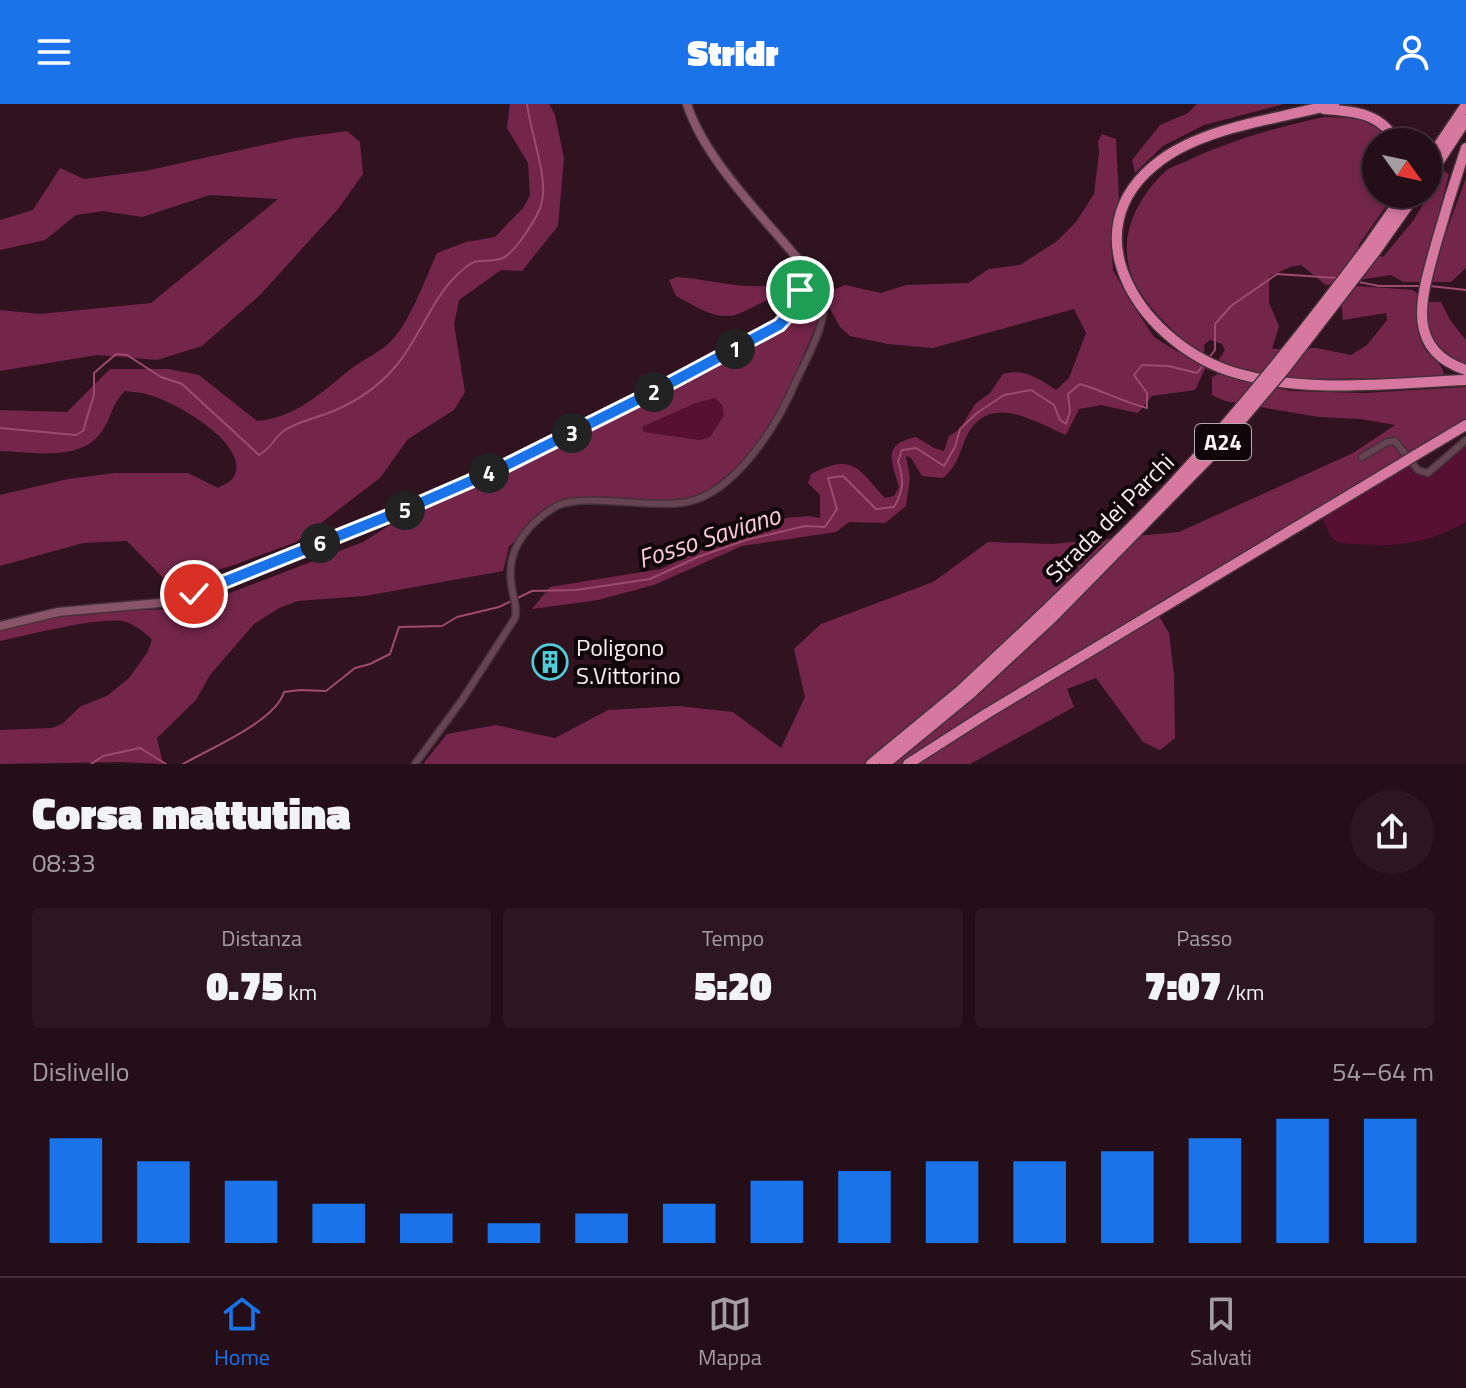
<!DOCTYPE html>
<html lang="it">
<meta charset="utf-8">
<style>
:root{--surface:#240e17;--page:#2c1720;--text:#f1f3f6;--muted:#a39ca1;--line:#412e36;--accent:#1a73e8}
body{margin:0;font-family:"Titillium Web",sans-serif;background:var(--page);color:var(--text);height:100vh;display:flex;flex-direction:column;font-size:30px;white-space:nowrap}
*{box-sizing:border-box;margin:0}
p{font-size:26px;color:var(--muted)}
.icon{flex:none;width:44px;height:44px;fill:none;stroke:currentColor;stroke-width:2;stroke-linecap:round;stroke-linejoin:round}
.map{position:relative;height:660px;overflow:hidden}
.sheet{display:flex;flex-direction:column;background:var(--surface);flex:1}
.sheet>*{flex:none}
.needle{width:52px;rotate:123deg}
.fabs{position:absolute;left:1362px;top:24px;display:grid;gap:16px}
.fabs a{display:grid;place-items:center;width:80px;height:80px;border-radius:50%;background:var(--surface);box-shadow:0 4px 12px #0003,0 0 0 2px var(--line);font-size:40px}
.pin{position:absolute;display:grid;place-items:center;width:68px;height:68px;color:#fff;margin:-34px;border:4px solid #fff;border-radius:50%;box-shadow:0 2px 8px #0007}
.km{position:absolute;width:40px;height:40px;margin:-20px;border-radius:50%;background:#222;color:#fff;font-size:22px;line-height:40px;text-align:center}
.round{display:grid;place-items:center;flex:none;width:84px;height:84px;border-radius:42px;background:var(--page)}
.headline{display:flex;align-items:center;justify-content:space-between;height:136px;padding:0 32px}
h1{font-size:44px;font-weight:800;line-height:60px}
.metrics{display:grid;grid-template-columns:repeat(3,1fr);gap:12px;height:136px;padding:8px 32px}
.metrics div{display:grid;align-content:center;border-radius:8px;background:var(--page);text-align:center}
.metrics b{font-size:40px;font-weight:800}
.metrics small{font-size:22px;font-weight:400}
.metrics p{font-size:22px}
.chart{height:224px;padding:16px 32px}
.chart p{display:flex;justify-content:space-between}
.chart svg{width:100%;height:144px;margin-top:8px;stroke:var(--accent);stroke-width:6}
header{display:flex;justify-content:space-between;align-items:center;height:104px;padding:0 32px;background:var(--accent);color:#fff;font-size:36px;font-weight:800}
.tab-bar{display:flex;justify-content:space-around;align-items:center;height:112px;border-top:2px solid var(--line);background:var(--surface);font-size:22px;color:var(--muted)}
.tab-bar a{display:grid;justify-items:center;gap:4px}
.tab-bar .on{color:var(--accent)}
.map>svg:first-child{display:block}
.green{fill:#571034}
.forest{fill:#74264a;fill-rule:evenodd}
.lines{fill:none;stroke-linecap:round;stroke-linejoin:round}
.stream{stroke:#9d4b6e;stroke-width:2}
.street-casing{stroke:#453138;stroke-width:9}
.secondary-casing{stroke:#453138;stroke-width:11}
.highway-casing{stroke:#453138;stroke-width:13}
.street{stroke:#664451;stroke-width:6}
.secondary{stroke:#885468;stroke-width:8}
.highway{stroke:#d7799f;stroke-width:10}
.highway-bridge-casing{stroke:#453138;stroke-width:13;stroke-linecap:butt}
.highway-bridge{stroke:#d7799f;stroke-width:10}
.route-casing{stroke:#fff;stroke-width:16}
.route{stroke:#1a73e8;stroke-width:10}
.labels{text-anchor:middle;stroke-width:8;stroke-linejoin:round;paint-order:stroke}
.shield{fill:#100509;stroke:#b7aaae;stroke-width:2}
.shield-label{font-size:22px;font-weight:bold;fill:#fef1f5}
.street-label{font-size:24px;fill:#fef1f5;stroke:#100509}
.poi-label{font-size:24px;fill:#fef1f5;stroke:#100509;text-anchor:start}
.water-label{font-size:26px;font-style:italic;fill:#facadb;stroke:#100509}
</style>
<header><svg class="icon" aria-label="menu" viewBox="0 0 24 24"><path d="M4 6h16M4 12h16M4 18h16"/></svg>Stridr<svg class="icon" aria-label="person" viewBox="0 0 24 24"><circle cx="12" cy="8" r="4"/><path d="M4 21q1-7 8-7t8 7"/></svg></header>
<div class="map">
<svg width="1466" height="660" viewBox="0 0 1466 660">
<rect width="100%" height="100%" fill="#30131f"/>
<!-- green -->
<path class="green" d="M715 294 722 301 724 311 710 333 700 336 644 328 642 323 696 299Z
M1466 341V418C1430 438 1399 444 1357 440 1350 440 1339 440 1333 435 1327 429 1327 420 1321 414L1410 360 1416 370 1430 374Z"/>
<!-- forest -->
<path class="forest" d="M510 0H549L555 11 564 54 558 122 522 167 501 166 459 196 454 220 465 288 454 306 408 335 380 374 296 438 234 461 169 480 127 437 83 439 0 462V391L68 375 115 369H188L218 384C223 381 230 378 233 374 254 342 174 297 149 291 141 288 133 288 125 287 113 298 112 311 104 324 85 359 32 348 0 347V306L67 308 110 265H169L199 271 257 317C296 314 323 287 352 264 364 255 381 248 392 236 410 218 426 173 437 149L466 138 495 133 524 103 530 91 528 59 507 24Z
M1197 0H1284L1204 21 1163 42 1135 69 1132 56 1160 21 1188 9Z
M1324 13C1348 14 1378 12 1390 38H1376V90H1392L1391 95 1358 142 1383 153 1413 117 1443 67 1449 70 1427 155 1435 158 1466 74V164L1451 178H1403L1391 171 1326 181 1301 161 1290 163 1269 173V199L1279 222 1272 245 1316 244 1351 251 1367 241 1387 216 1386 209 1343 216 1341 196 1357 182 1413 186 1418 190C1418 206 1416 229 1424 244 1430 254 1441 257 1444 270L1439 274 1291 275 1248 267 1218 257 1225 246 1222 240 1210 236 1204 241 1205 265 1195 286 1152 292 1138 309 1101 301 1079 305 1066 331C1037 319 994 290 970 326 959 344 961 359 943 374L922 372 911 354 906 352 910 374 906 402 885 419 849 418 836 428 742 442 654 481 598 496 532 505 550 483 661 465 708 442 785 414 808 412 820 414V391L808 379 811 370C854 348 858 365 885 394L894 392 899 383C892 358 881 340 916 333L934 344 944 347 949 332 960 325 975 300 990 289 1003 270C1025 264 1039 275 1056 286L1069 274 1086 229 1074 205 933 244 888 240 850 232 840 223 829 203 833 186 845 181 881 189 906 181 968 179 989 165 1020 161 1057 137 1076 118 1094 90 1099 49 1098 37 1102 30 1116 35 1119 97 1111 138 1113 166 1130 197 1154 233 1178 248 1184 236C1146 203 1111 164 1134 111 1141 95 1153 78 1167 66 1173 62 1182 59 1189 56 1232 36 1278 23 1324 13Z
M347 27 360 38 363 70 338 105 261 190 202 242 157 256 97 251 0 267V206L40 210 151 199 278 95 210 91 142 113 103 107 76 111 45 136 0 146V116L33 106 60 64 84 75 145 67 295 34Z
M677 173C707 175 734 184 765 182 775 181 785 175 795 177L798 184 783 216 779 214 782 196 779 193C765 196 755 202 743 208 719 220 698 203 676 192L669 176Z
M808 176 813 178 821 190 818 217 778 310 760 337 739 362 709 386 684 396 577 395 537 413 509 443 503 467 365 492 298 497 279 504 254 520 210 571 196 596 157 634 163 660 122 658 0 660V626L52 624 62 620 81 602 107 592 129 574 147 549 152 536C146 529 135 521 126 518 105 511 25 532 0 537V525L42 512 115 505 185 506 363 438 415 405 504 365 781 225 796 207ZM715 294 722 301 724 311 710 333 700 336 644 328 642 323 696 299Z
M1428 198H1441L1450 216 1466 236V263C1439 249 1419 230 1428 198Z
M1218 270 1290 287 1365 289 1466 283V317L1153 502 1169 529 1174 571 1175 634 1160 646 1143 638 1096 574 1067 585 1074 603 970 660H423L447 630 496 621 555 634 608 606 678 602 733 608 781 644 805 593 794 545 821 520 933 478 988 438 1053 440 1179 428 1353 349 1395 321 1361 315 1319 313 1225 297 1212 291V273Z"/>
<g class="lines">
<!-- stream -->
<path class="stream" d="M1359 178 1379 182H1420
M1430 182 1466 186
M1208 255 1215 246V220L1231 202 1277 170 1337 174
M0 324 76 331 83 327 94 291V269L116 250 127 251 161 273 182 280 259 351C273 343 275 332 285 326 299 317 316 314 331 308 356 298 378 283 395 263 419 235 431 196 457 171 478 150 479 160 500 155 514 152 540 110 542 97 548 73 530 27 527 0
M91 660 103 652 140 644 166 660
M183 660C209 645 276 617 284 588L300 586 326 587 355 564 370 560 390 550 399 523 442 522 457 513 499 503 532 487 576 486 650 475 698 453 746 436 805 422 825 423 837 405 828 374 843 372 876 405 894 403C904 386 904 376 898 357L902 346 916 344 944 362 955 343 960 325 977 309 1004 291 1031 286 1054 301 1060 316 1066 320 1070 307 1068 290 1080 280C1104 287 1123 298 1147 304V289L1134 271 1142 261 1168 262 1197 269 1204 260"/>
<defs>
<path id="street" d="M1362 353 1387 338 1395 337 1418 366 1428 369 1466 336
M415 660 462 596 515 514C517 506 515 499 513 490 507 464 511 444 530 423 538 415 548 406 559 401 587 389 653 405 687 398 735 389 778 320 795 279 808 251 829 218 823 187L803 161"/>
<path id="secondary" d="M0 522 58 508 160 499 194 490 485 371 661 284 779 221C797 206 801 184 803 161 766 116 704 55 687 0"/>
<path id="highway" d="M1334 0C1279 15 1207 22 1161 56 1063 128 1146 243 1236 269 1307 290 1393 279 1466 276
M1324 5C1353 7 1382 9 1396 38
M1466 44C1455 76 1445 108 1436 140 1423 188 1402 245 1466 266
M1428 57 1466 1
M1428 74 1466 16
M1367 143 1404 90
M1375 148 1416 90
M1414 352 1466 321
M871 660 962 585 1045 507
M885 660 969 591 1053 513
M908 660 986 610 1406 357"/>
</defs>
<!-- street casing -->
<use href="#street" class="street-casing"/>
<!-- secondary casing -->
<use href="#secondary" class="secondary-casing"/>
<!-- highway casing -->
<use href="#highway" class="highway-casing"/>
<!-- street -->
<use href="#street" class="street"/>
<!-- secondary -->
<use href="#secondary" class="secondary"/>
<!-- highway -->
<use href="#highway" class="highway"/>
<defs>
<path id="highway-bridge" d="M1406 357 1414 352
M1045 507C1087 466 1130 426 1170 383 1241 306 1305 226 1367 143
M1053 513 1211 352 1284 266 1375 148"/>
</defs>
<!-- highway-bridge casing -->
<use href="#highway-bridge" class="highway-bridge-casing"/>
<!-- highway-bridge -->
<use href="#highway-bridge" class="highway-bridge"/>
</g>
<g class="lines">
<defs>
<path id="route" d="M194 490 413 402 503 363 661 284 779 221 791 208 800 186"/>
</defs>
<!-- route casing -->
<use href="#route" class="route-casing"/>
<!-- route -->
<use href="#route" class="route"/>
</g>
<!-- icons -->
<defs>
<symbol id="building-ring" viewBox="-11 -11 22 22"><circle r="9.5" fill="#100509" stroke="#52cbd8" stroke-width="1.5"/><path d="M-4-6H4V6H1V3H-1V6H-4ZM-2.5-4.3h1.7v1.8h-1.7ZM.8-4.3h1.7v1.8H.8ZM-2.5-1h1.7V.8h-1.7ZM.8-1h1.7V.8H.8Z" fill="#52cbd8"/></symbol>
</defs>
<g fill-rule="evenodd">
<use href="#building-ring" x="530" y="538" width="40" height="40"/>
</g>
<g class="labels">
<!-- shield labels -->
<rect class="shield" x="1195" y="320" width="56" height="36" rx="6"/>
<g class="shield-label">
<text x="1223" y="346">A24</text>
</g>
<!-- street labels -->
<g class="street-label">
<text transform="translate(1110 414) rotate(-45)" y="8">Strada dei Parchi</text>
</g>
<!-- poi labels -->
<g class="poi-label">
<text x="576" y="552">Poligono<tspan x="576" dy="28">S.Vittorino</tspan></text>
</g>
<!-- water labels -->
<g class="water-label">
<text transform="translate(709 433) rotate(-18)" y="9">Fosso Saviano</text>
</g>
</g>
</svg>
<div class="fabs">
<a><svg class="needle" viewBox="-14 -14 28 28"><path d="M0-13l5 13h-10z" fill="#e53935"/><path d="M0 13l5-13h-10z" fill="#a39ca1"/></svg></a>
</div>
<div class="pin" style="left:800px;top:186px;background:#1e9e55"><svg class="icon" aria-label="arrive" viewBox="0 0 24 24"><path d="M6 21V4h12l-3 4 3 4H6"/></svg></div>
<div class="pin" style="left:194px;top:490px;background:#d93025"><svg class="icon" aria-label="check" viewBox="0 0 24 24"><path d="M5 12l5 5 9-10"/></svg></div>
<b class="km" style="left:735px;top:245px">1</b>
<b class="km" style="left:654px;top:288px">2</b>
<b class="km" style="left:572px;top:329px">3</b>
<b class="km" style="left:489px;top:369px">4</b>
<b class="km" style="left:405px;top:406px">5</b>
<b class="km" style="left:320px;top:439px">6</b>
</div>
<section class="sheet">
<div class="headline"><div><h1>Corsa mattutina</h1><p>08:33</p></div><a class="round"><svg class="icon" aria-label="share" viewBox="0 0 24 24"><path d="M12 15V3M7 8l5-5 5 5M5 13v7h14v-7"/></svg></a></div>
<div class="metrics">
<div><p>Distanza</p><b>0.75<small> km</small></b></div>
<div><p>Tempo</p><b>5:20</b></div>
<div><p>Passo</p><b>7:07<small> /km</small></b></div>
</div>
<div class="chart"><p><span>Dislivello</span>54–64 m</p>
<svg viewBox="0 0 160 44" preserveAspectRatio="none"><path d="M5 44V12M15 44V19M25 44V25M35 44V32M45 44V35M55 44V38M65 44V35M75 44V32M85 44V25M95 44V22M105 44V19M115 44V19M125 44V16M135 44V12M145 44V6M155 44V6"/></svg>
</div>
</section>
<nav class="tab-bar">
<a class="on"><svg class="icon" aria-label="home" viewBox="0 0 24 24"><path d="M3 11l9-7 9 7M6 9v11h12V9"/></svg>Home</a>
<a><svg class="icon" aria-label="map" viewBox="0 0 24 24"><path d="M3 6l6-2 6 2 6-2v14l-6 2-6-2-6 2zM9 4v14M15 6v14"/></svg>Mappa</a>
<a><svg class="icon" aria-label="saved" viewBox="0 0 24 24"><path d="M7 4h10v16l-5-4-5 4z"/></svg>Salvati</a>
</nav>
